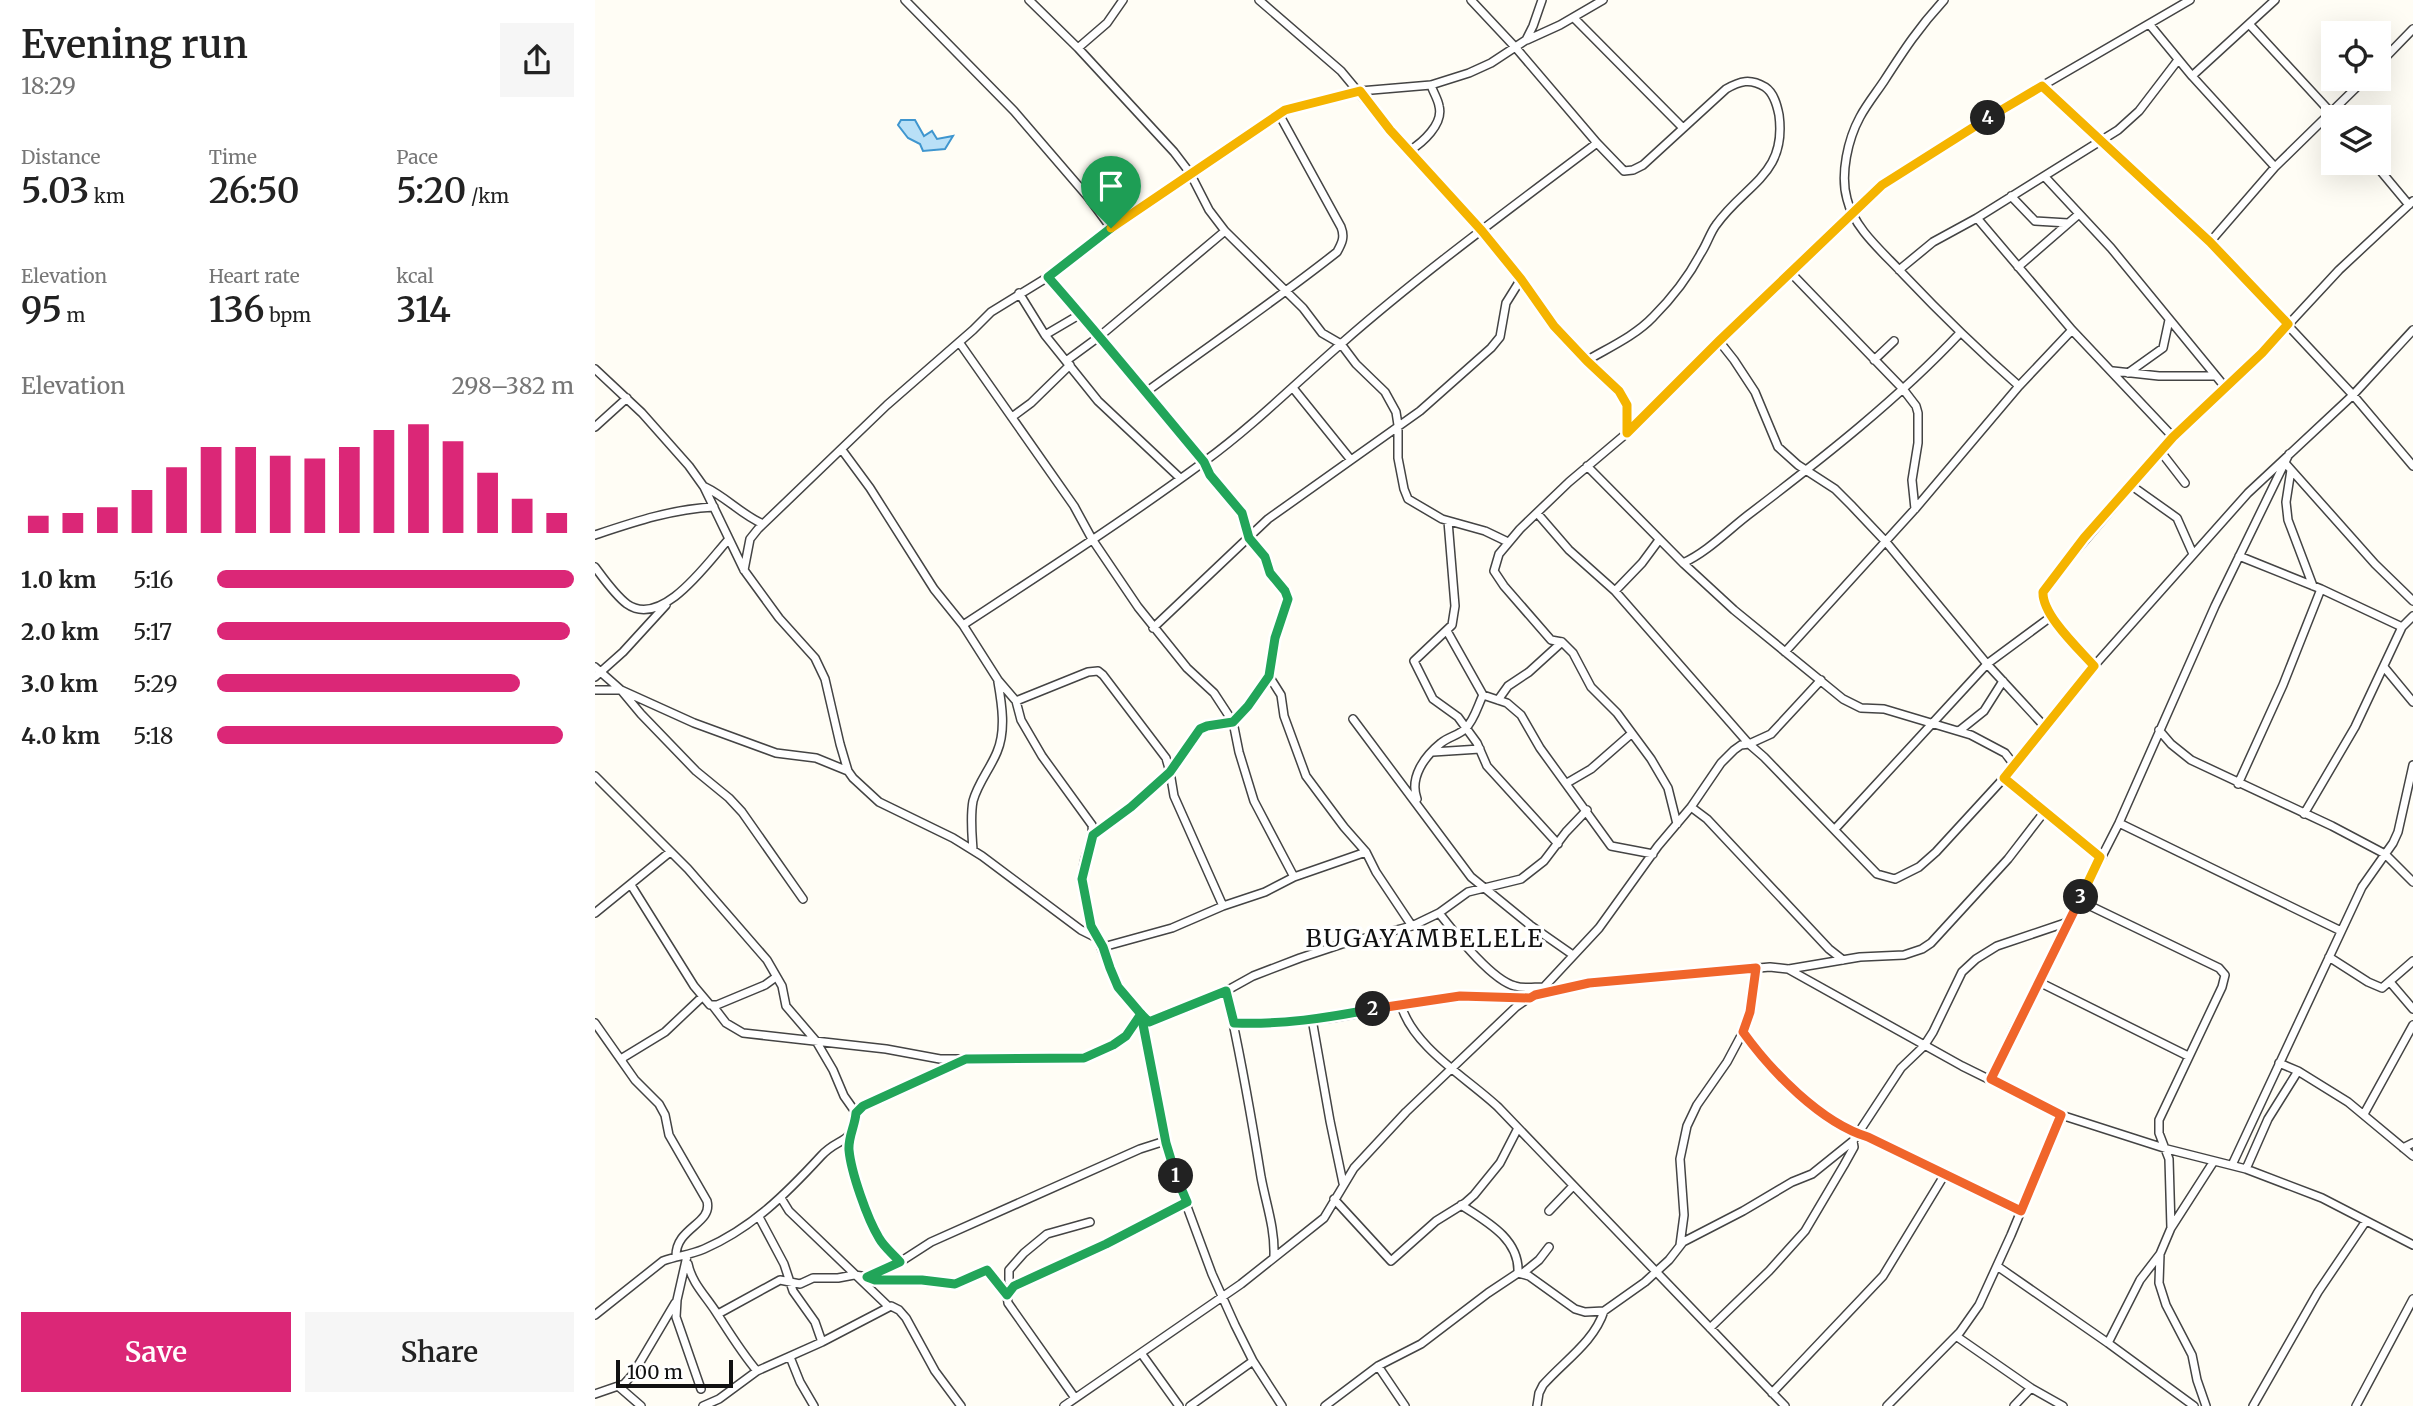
<!DOCTYPE html>
<meta charset="utf-8">
<style>
:root{--surface:#fff;--page:#f6f6f6;--text:#222;--muted:#767676;--accent:#db2777}
body{margin:0;font-family:Merriweather,serif;background:var(--page);color:var(--text);height:100vh;display:flex;flex-direction:column;font-size:26px;white-space:nowrap}
*{box-sizing:border-box;margin:0}
p{font-size:23px;color:var(--muted)}
.icon{flex:none;width:38px;height:38px;fill:none;stroke:currentColor;stroke-width:2;stroke-linecap:round;stroke-linejoin:round}
.map{position:relative;flex:1;overflow:hidden}
.sheet{display:flex;flex-direction:column;background:var(--surface);width:595px}
.sheet>*{flex:none}
.fabs{position:absolute;left:1726px;top:21px;display:grid;gap:14px}
.fabs a{display:grid;place-items:center;width:70px;height:70px;border-radius:0px;background:var(--surface);box-shadow:0 7px 28px #0002;font-size:35px}
.scale{position:absolute;left:21px;bottom:18px;width:117px;box-sizing:border-box;padding-left:7px;border:4px solid #111;border-top:0;font-size:19px;line-height:24px;white-space:nowrap;color:#111;-webkit-text-stroke:5px #fff;paint-order:stroke}
.pin{position:absolute;display:grid;place-items:center;width:60px;height:60px;color:#fff;margin:-72px -30px;border-radius:50% 50% 50% 0;rotate:-45deg;box-shadow:0 0 7px #0007}
.pin .icon{rotate:45deg}
.km{position:absolute;width:35px;height:35px;margin:-18px;border-radius:50%;background:#222;color:#fff;font-size:19px;line-height:35px;text-align:center}
.round{display:grid;place-items:center;flex:none;width:74px;height:74px;border-radius:0px;background:var(--page)}
.overview{display:flex;align-items:center;justify-content:space-between;height:119px;padding:0 21px}
h1{font-size:38px;font-weight:600;line-height:52px}
.figures{display:grid;grid-template-columns:repeat(3,1fr);gap:10px;height:119px;padding:7px 21px}
.figures div{display:grid;align-content:center}
.figures b{font-size:35px;font-weight:600}
.figures small{font-size:19px;font-weight:400}
.figures p{font-size:19px}
.chart{height:196px;padding:14px 21px}
.chart p{display:flex;justify-content:space-between}
.chart svg{width:100%;height:126px;margin-top:7px;stroke:var(--accent);stroke-width:6}
.action{display:flex;gap:14px;margin-top:auto;padding:14px 21px}
.action a{flex:1;height:80px;border-radius:0px;background:var(--accent);color:#fff;font-size:28px;font-weight:600;line-height:80px;text-align:center}
.action a+a{background:var(--page);color:var(--text)}
ul{padding:0 21px;list-style:none;font-size:23px}
li{display:grid;grid-template-columns:112px 84px 1fr;align-items:center;height:52px}
li i{height:18px;border-radius:9px;background:var(--accent)}
main{display:flex;flex:1;min-height:0}
.map>svg:first-child{display:block}
.water{fill:#b9e0f7;stroke:#3f96cf;stroke-width:2}
.lines{fill:none;stroke-linecap:round;stroke-linejoin:round}
.minor-casing{stroke:#444;stroke-width:10}
.minor{stroke:#fff;stroke-width:7}
.split-1-casing{stroke:#fff;stroke-width:14}
.split-2-casing{stroke:#fff;stroke-width:14}
.split-3-casing{stroke:#fff;stroke-width:14}
.split-4-casing{stroke:#fff;stroke-width:14}
.split-5-casing{stroke:#fff;stroke-width:14}
.split-1{stroke:#22a559;stroke-width:9}
.split-2{stroke:#22a559;stroke-width:9}
.split-3{stroke:#f0652b;stroke-width:9}
.split-4{stroke:#f5b400;stroke-width:9}
.split-5{stroke:#f5b400;stroke-width:9}
.labels{text-anchor:middle;stroke-width:7;stroke-linejoin:round;paint-order:stroke}
.quarter-label{font-size:24px;letter-spacing:2px;fill:#111;stroke:#fff}
</style>
<main>
<section class="sheet">
<div class="overview"><div><h1>Evening run</h1><p>18:29</p></div><a class="round"><svg class="icon" aria-label="share" viewBox="0 0 24 24"><path d="M12 15V3M7 8l5-5 5 5M5 13v7h14v-7"/></svg></a></div>
<div class="figures">
<div><p>Distance</p><b>5.03<small> km</small></b></div>
<div><p>Time</p><b>26:50</b></div>
<div><p>Pace</p><b>5:20<small> /km</small></b></div>
</div>
<div class="figures">
<div><p>Elevation</p><b>95<small> m</small></b></div>
<div><p>Heart rate</p><b>136<small> bpm</small></b></div>
<div><p>kcal</p><b>314</b></div>
</div>
<div class="chart"><p><span>Elevation</span>298–382 m</p>
<svg viewBox="0 0 160 44" preserveAspectRatio="none"><path d="M5 44V38M15 44V37M25 44V35M35 44V29M45 44V21M55 44V14M65 44V14M75 44V17M85 44V18M95 44V14M105 44V8M115 44V6M125 44V12M135 44V23M145 44V32M155 44V37"/></svg>
</div>
<ul>
<li><b>1.0 km</b>5:16<i style="width:100%"></i></li>
<li><b>2.0 km</b>5:17<i style="width:99%"></i></li>
<li><b>3.0 km</b>5:29<i style="width:85%"></i></li>
<li><b>4.0 km</b>5:18<i style="width:97%"></i></li>
</ul>
<div class="action"><a>Save</a><a>Share</a></div>
</section>
<div class="map">
<svg width="1818" height="1406" viewBox="0 0 1818 1406">
<rect width="100%" height="100%" fill="#fffdf5"/>
<!-- water -->
<path class="water" d="M306 120H320L329 136 337 131 342 139 358 136 350 149 328 151 325 144 313 138 303 125Z"/>
<g class="lines">
<defs>
<path id="minor" d="M310 0 419 111 493 197 516 228
M434 0 483 48 579 152 595 173 614 210 630 231 708 308 727 333 746 344 761 364 790 392 801 412 803 425V458L809 489 813 499 847 519 890 531 913 542
M664 0 746 71 795 130 887 231 926 279 959 326 991 361 1024 391 1032 405V433
M876 0 921 48 1002 143 1029 171 1038 170 1048 165 1131 89C1145 81 1155 78 1170 87 1179 93 1182 105 1184 115 1192 175 1150 184 1121 225 1115 233 1112 244 1106 253 1094 276 1076 299 1058 317 1040 336 1013 348 991 361
M1349 0C1324 27 1309 50 1289 81 1281 93 1272 104 1265 117 1253 139 1245 174 1252 199 1259 229 1289 253 1309 275 1346 314 1384 351 1424 386
M979 18 1088 128
M1555 25 1597 76 1680 167
M1655 25 1740 117
M932 40 965 25 1008 0
M483 48 512 23 528 0
M1783 65 1818 29
M1597 76 1680 0
M1447 86 1615 242 1758 395 1818 466
M814 151C827 143 849 124 844 106 843 99 838 92 836 85
M1779 163 1814 205
M1450 177 1516 248 1630 387
M1416 196 1440 221 1473 223
M1382 218 1477 330 1578 437
M1615 242 1680 167 1770 79
M1423 267 1484 214
M1304 270 1338 242 1382 218 1523 130 1544 111 1583 60
M1196 273 1308 389 1321 406 1323 413V443L1317 480 1320 509
M453 277C506 337 557 400 609 462L615 475 647 513 654 538 670 557 675 573 690 591 693 599 680 638 674 676 653 706 638 722 612 726 605 729 575 772 536 807 498 835
M424 293 450 335 503 401 585 478
M450 335 484 315
M1124 341 1139 360 1160 392 1183 447 1203 465 1240 489 1256 505 1291 542 1392 664 1451 728
M364 342 479 506 497 539 543 607 592 668 619 693 638 722 644 752 659 801 699 877
M1279 360 1299 341
M471 361 505 336 630 231
M0 369 47 413 94 466 109 487 149 570 184 618 220 658 230 679 245 744 253 771 258 778 284 802 358 838 387 856 486 930 502 938 523 987 546 1014 570 1141 584 1185 617 1274 640 1325 658 1361 687 1406
M1518 371 1564 376H1620
M1533 373 1568 348 1574 320
M698 388 756 460
M551 392C615 345 680 301 742 252 747 243 750 237 746 227L684 114
M417 417 436 403 475 365
M0 427 32 398
M247 450 275 488 339 589 368 625 403 680 421 701 426 720 447 756 497 825C499 838 492 850 489 863 484 886 492 916 502 938
M1566 452 1590 483
M1691 464 1780 564 1818 601
M992 466 1088 563 1139 610 1248 699 1266 708 1289 709 1376 735 1410 753 1420 766
M1696 470 1691 502 1693 520 1718 586
M1537 486 1582 518 1598 554
M110 487C131 497 147 515 168 524
M942 513 974 550 1020 591 1154 744 1176 734 1226 680
M853 521 860 606 857 625 819 661 838 699 863 717 882 743 892 766 963 844
M0 535C39 522 77 509 119 507
M1644 556 1726 589 1807 627
M1088 563C1114 551 1134 529 1157 512 1229 457 1303 399 1365 333
M0 567C9 579 20 595 32 604 67 629 113 562 133 540
M149 570 155 539 163 529 292 405 378 330 396 312 453 277 516 228 595 173 690 110 700 107 765 91 836 85 874 73 896 63 931 40 938 26 947 0
M1020 591 1047 563 1064 540
M368 625C449 572 531 519 610 461 658 426 701 383 747 343 828 272 916 208 1002 143
M558 628 673 519 825 411 896 348 905 337 911 303 926 279
M1190 652 1320 509 1424 386 1477 330
M1499 666 1460 621 1451 607 1447 595 1451 586 1578 437 1667 353 1744 270 1818 201
M0 667 26 690 46 714 101 771 134 798 147 812 208 899
M1789 667 1818 702
M674 676 686 695 689 716 711 776 749 827 771 852 781 872 817 926
M0 677 28 652 71 605
M0 690H26L99 723 181 753 221 758 253 771
M888 695 912 703 926 715 945 748 1016 846 1058 854
M903 700 913 686 934 672 967 642
M421 701 493 672 503 671 508 675 571 758 575 772 579 796 628 906
M758 719 876 877 935 925 978 955
M1564 730 1576 744 1596 760 1737 826 1790 854 1818 882
M1364 731 1389 711 1408 681
M838 752 885 749
M0 776 93 869 172 960 187 986 191 1006 221 1041 238 1070 249 1096 261 1113
M1409 778 1505 857
M972 783 996 769 1036 734
M1643 784 1688 685 1726 589
M822 799C814 777 830 756 846 743 853 737 864 735 870 729 879 721 883 705 888 695L852 631
M1096 807 1112 819 1234 949 1248 960
M1709 814 1760 727 1807 627 1818 616
M1524 823 1746 931
M1082 824 1073 788 1056 759 1022 713 996 687 978 653 967 642 956 640 909 586 899 571 904 554 925 529 974 482 1032 433 1124 341 1287 185 1447 86 1595 0
M1240 829 1392 664 1457 616
M378 850C377 834 375 817 378 801 383 783 395 769 402 752 411 731 407 705 403 682
M36 885 99 986 115 1005H122L170 985 181 977
M1485 901 1624 968 1630 975 1627 987 1564 1120V1133L1574 1159 1576 1228
M0 913 75 852
M844 913C860 933 896 980 920 986 929 989 939 987 948 987
M508 947 577 928 628 906 670 892 699 877 771 852
M1734 957 1773 982 1787 988 1818 961
M1161 968 1155 1012 1148 1032C1177 1072 1226 1123 1273 1137L1426 1211
M1194 969 1265 957 1309 955 1327 949 1336 943 1413 859 1450 811
M1444 982 1593 1056
M1795 982 1818 1009
M631 991C645 1052 656 1115 666 1177 671 1204 680 1228 679 1256
M940 995 994 983 1175 967 1193 969 1367 1066 1466 1115 1572 1149 1651 1169 1727 1198 1818 1245
M806 1005C818 1047 872 1078 903 1107L1190 1406
M118 1006 131 1023 148 1033 291 1049 345 1059H367
M717 1019 735 1121 748 1183
M0 1023 40 1080 64 1104 70 1115 74 1135 112 1201C118 1224 81 1227 81 1256
M639 1023 693 1022 737 1018 865 996 934 998
M27 1060 29 1057 70 1032 107 997
M1684 1063 1703 1071 1753 1102 1818 1156
M1396 1079 1418 1031 1524 823 1620 606 1694 454
M1769 1114 1818 1025
M255 1135C253 1161 270 1221 286 1242 292 1249 299 1255 305 1262
M1808 1148 1818 1143
M1637 1165 1767 887 1798 843 1803 832 1818 765
M1651 1169 1673 1119 1703 1071
M186 1198 194 1211 293 1306
M739 1199 796 1261 841 1221 870 1203 879 1195 905 1163 923 1128
M866 1205C891 1221 925 1239 923 1273
M954 1211 978 1186
M164 1217 189 1264 198 1291 220 1322 227 1342
M1085 1245 1089 1215 1085 1159 1092 1126 1102 1105 1132 1062 1148 1032
M1565 1254 1564 1283 1571 1305 1597 1355 1602 1380 1611 1406
M92 1256 82 1300 81 1317 106 1389
M93 1264C97 1283 110 1295 121 1312 134 1332 146 1352 162 1371
M1402 1266 1513 1343 1599 1406
M928 1273 944 1260 954 1247
M272 1278 360 1284 392 1270 412 1295
M419 1287 414 1281V1270L429 1253 452 1234 495 1222
M123 1314 185 1280 205 1284 218 1278H243L259 1275 274 1277 305 1262 336 1242 545 1149 570 1141
M0 1315 68 1261C82 1256 95 1255 109 1249 157 1228 191 1194 226 1156 244 1136 258 1146 261 1113L268 1106 371 1059 489 1058 518 1045 531 1036 546 1014 554 1022 631 991 658 976 705 958 747 944 817 926 844 913 873 892 926 879 949 861 971 832 992 810
M1115 1328 1174 1271 1210 1231 1249 1165 1259 1147 1258 1141
M1361 1336 1436 1388 1468 1406
M1513 1343 1545 1280 1565 1254 1576 1228 1619 1161
M546 1353 584 1406
M195 1357 205 1382 219 1406
M783 1366 810 1406
M23 1386 46 1406
M1177 1393 1288 1276 1350 1174
M0 1394 29 1384 38 1374 80 1303
M480 1398 413 1303 412 1295 419 1287 511 1244 592 1202
M108 1406 124 1399 162 1371 227 1342 296 1306 304 1310 311 1318 340 1371 366 1406
M469 1406 646 1284 729 1218 759 1168 811 1112 921 1007 949 987 1004 928 1063 846 1096 807 1126 763 1139 750 1146 745 1154 744 1169 757 1282 874 1300 879 1324 867 1341 852 1420 766 1499 666 1653 493 1758 395 1818 330
M595 1406 658 1361
M730 1406 783 1366 826 1344 893 1293 923 1273 934 1276 980 1309 990 1312 1009 1311 1050 1282 1074 1260 1088 1242 1148 1211 1197 1182 1217 1174 1258 1141 1306 1068 1329 1046 1338 1032 1367 972 1381 959 1402 946 1473 922
M942 1406 944 1393 948 1385C969 1361 999 1342 1009 1311
M1292 1406 1365 1332 1384 1305 1416 1235 1466 1115
M1419 1406 1436 1388
M1658 1406 1723 1292 1771 1221
M1761 1406 1818 1299"/>
</defs>
<!-- minor casing -->
<use href="#minor" class="minor-casing"/>
<!-- minor -->
<use href="#minor" class="minor"/>
</g>
<g class="lines">
<defs>
<path id="split-1" d="M516 228 453 277C506 337 557 400 609 462L615 475 647 513 654 538 670 557 675 573 690 591 693 599 680 638 674 676 653 706 638 722 612 726 605 729 575 772 536 807 498 835 487 879 496 926 508 947 515 968 523 987 546 1014 571 1143 581 1176"/>
<path id="split-2" d="M581 1176 592 1202 511 1244 419 1286 412 1295 392 1270 360 1284 327 1280H280L272 1277 305 1262C298 1254 289 1247 284 1238 272 1218 256 1172 254 1150 253 1137 260 1126 261 1113L268 1106 371 1059 489 1058 518 1045 531 1036 546 1014 554 1022 631 991 639 1023C686 1025 732 1018 778 1009"/>
<path id="split-3" d="M778 1009 865 996 935 998 940 995 994 983 1161 968 1155 1012 1148 1032C1176 1071 1226 1123 1273 1137L1426 1211 1466 1115 1396 1079 1486 897"/>
<path id="split-4" d="M1393 118 1447 86 1615 242 1693 324 1667 353 1578 437 1489 538 1448 592C1447 615 1484 649 1499 666L1409 778 1505 857 1486 897"/>
<path id="split-5" d="M516 228 690 110 765 91 795 130 887 231 926 279 959 326 992 361 1024 391 1032 405V433L1124 341 1287 185 1393 118"/>
</defs>
<!-- split-1 casing -->
<use href="#split-1" class="split-1-casing"/>
<!-- split-2 casing -->
<use href="#split-2" class="split-2-casing"/>
<!-- split-3 casing -->
<use href="#split-3" class="split-3-casing"/>
<!-- split-4 casing -->
<use href="#split-4" class="split-4-casing"/>
<!-- split-5 casing -->
<use href="#split-5" class="split-5-casing"/>
<!-- split-1 -->
<use href="#split-1" class="split-1"/>
<!-- split-2 -->
<use href="#split-2" class="split-2"/>
<!-- split-3 -->
<use href="#split-3" class="split-3"/>
<!-- split-4 -->
<use href="#split-4" class="split-4"/>
<!-- split-5 -->
<use href="#split-5" class="split-5"/>
</g>
<g class="labels">
<!-- quarter labels -->
<g class="quarter-label">
<text x="830" y="947">BUGAYAMBELELE</text>
</g>
</g>
</svg>
<div class="fabs">
<a><svg class="icon" aria-label="locate" viewBox="0 0 24 24"><circle cx="12" cy="12" r="6"/><path d="M12 2v4M12 18v4M2 12h4M18 12h4"/></svg></a>
<a><svg class="icon" aria-label="layers" viewBox="0 0 24 24"><path d="M12 4l9 5-9 5-9-5zM3 14l9 5 9-5"/></svg></a>
</div>
<div class="scale">100 m</div>
<div class="pin" style="left:516px;top:228px;background:#1e9e55"><svg class="icon" aria-label="arrive" viewBox="0 0 24 24"><path d="M6 21V4h12l-3 4 3 4H6"/></svg></div>
<b class="km" style="left:581px;top:1176px">1</b>
<b class="km" style="left:778px;top:1009px">2</b>
<b class="km" style="left:1486px;top:897px">3</b>
<b class="km" style="left:1393px;top:118px">4</b>
</div>
</main>
